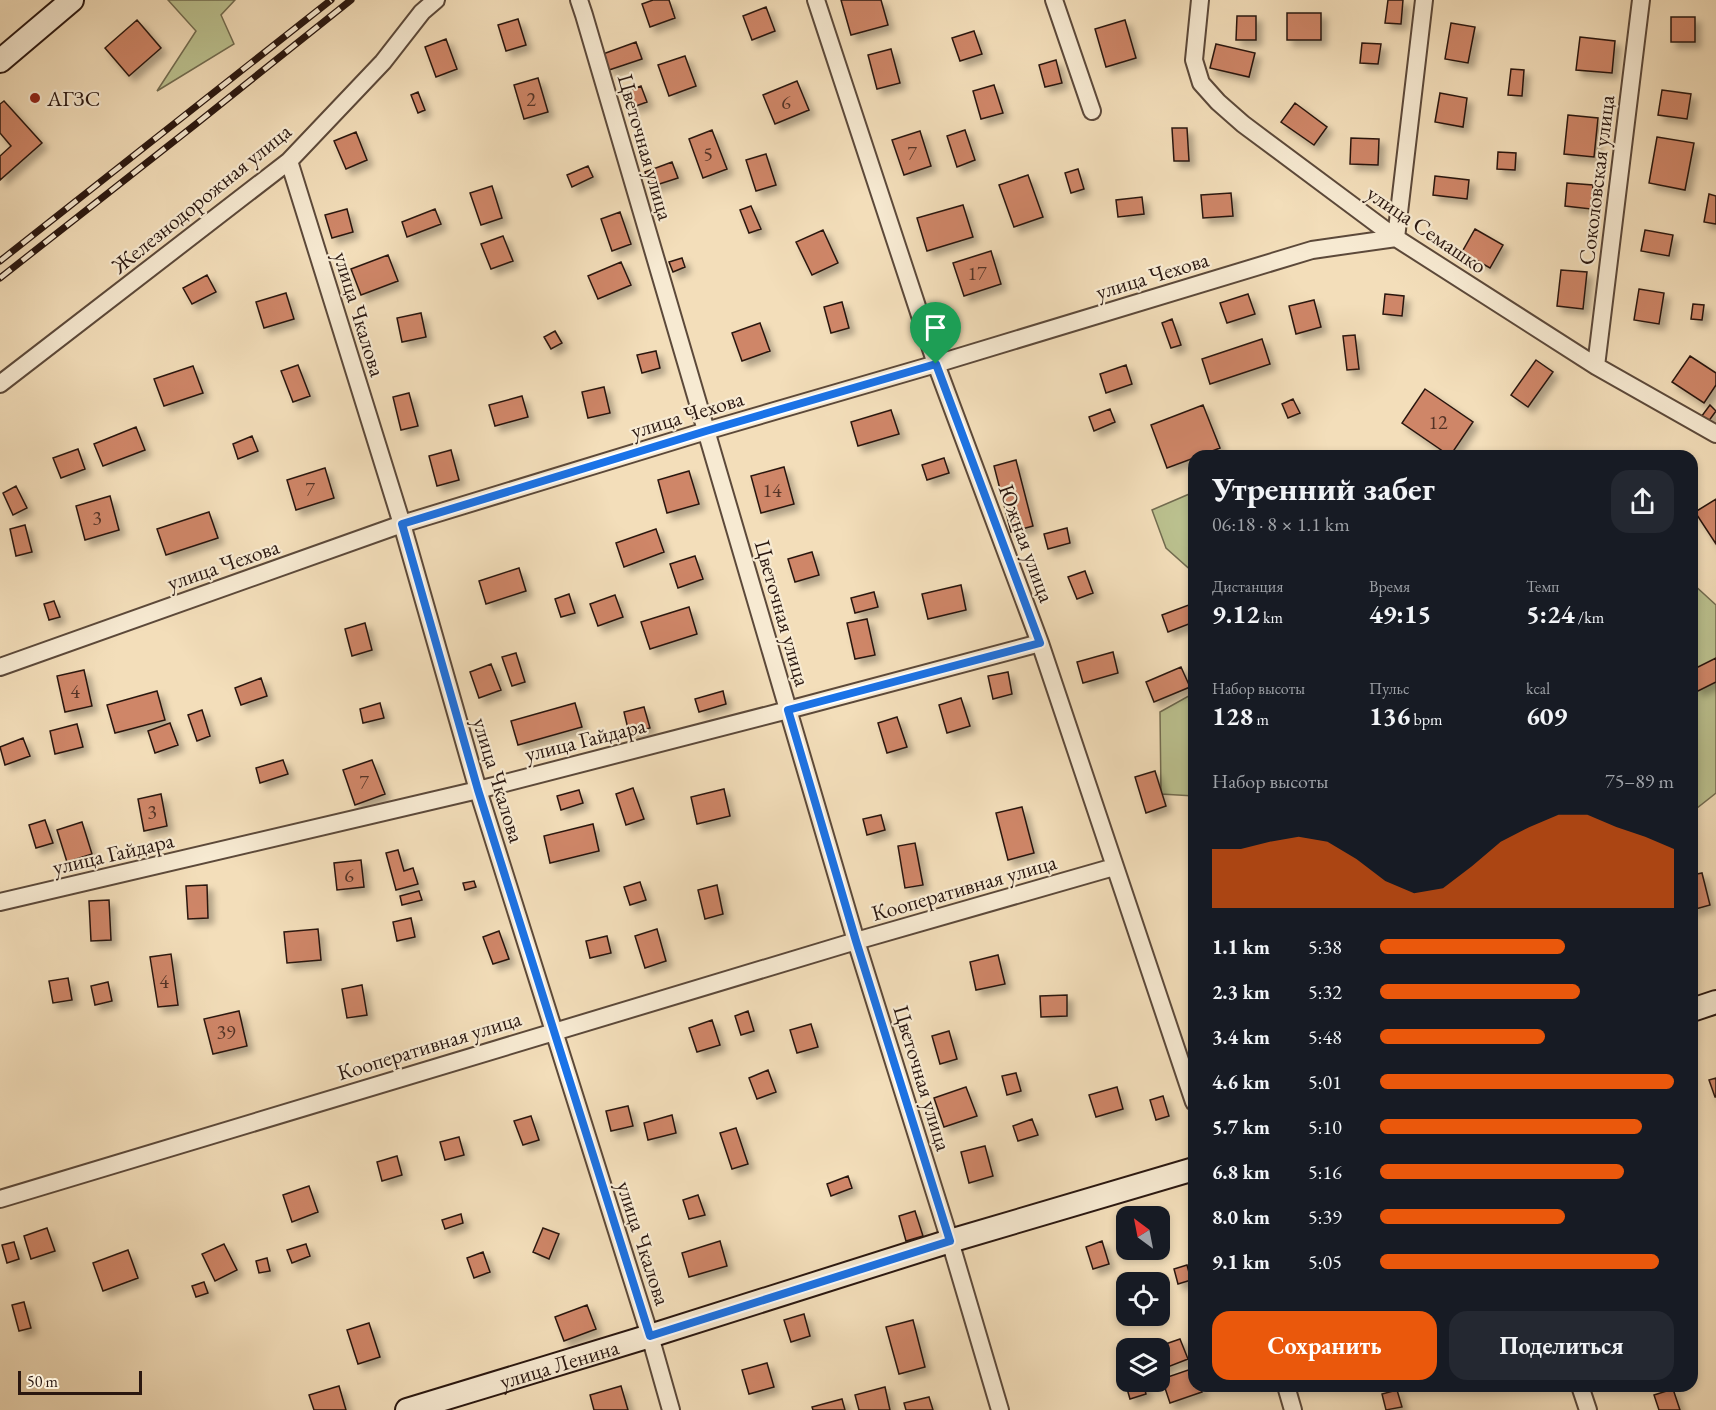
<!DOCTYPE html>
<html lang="ru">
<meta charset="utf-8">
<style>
:root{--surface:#171b24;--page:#242831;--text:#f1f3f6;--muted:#9ea1a6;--accent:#ea580c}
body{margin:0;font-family:"EB Garamond",serif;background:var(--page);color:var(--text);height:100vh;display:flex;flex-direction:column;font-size:22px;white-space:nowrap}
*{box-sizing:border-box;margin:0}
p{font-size:20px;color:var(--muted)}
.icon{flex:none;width:33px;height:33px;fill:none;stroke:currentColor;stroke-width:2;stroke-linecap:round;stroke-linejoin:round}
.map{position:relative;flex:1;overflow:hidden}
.details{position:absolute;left:1188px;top:450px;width:510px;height:942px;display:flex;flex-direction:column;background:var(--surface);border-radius:18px;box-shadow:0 3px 9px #0003}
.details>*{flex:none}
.needle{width:39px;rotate:328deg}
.controls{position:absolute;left:1116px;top:1206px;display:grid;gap:12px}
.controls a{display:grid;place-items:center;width:54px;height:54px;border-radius:12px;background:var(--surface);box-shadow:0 3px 9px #0003;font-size:30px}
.scale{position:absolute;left:18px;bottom:15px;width:124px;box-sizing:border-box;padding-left:6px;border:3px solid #2a1710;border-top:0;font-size:16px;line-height:21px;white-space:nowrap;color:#2a1710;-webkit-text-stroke:4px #f7ead2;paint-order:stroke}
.pin{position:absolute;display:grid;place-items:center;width:51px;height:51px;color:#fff;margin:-62px -26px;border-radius:50% 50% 50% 0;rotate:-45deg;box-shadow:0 0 6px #0007}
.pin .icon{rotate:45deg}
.round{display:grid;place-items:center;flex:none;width:63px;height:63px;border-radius:18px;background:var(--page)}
.overview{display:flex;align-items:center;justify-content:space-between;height:102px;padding:0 24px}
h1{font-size:33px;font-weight:700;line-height:45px}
.metrics{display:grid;grid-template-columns:repeat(3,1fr);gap:9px;height:102px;padding:6px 24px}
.metrics div{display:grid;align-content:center}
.metrics b{font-size:26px;font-weight:700}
.metrics small{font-size:16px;font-weight:400}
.metrics p{font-size:16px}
.chart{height:168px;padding:12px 24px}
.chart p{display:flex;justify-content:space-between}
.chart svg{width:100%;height:108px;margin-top:6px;fill:var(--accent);opacity:.7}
.button{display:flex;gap:12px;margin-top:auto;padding:12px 24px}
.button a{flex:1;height:69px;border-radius:18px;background:var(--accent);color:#fff;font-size:24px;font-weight:700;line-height:69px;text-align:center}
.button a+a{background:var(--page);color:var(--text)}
ul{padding:0 24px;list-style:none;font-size:20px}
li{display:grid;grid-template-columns:96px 72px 1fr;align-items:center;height:45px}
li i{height:15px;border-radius:8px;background:var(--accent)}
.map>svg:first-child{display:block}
.green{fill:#bbc18f;stroke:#726c50;stroke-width:1.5}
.building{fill:#cf8668;stroke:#2a1710;stroke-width:1.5;filter:url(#shadow)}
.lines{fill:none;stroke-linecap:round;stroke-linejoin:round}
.street-casing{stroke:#5c493a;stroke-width:20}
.secondary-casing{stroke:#2a1710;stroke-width:26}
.street{stroke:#f7ead2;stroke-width:16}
.secondary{stroke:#f7ead2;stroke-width:22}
.rail-casing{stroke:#2a1710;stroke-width:7}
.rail{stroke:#f7ead2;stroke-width:4.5;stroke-dasharray:14;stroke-linecap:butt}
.route-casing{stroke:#fff;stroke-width:12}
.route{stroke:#1a73e8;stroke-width:8}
.poi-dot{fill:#8f2418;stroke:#f7ead2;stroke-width:2}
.labels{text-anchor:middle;stroke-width:4.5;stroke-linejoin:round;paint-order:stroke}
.number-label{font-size:20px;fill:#533326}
.poi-label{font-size:22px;fill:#2a1710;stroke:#f7ead2;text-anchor:start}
.street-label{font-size:22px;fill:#2a1710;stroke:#f7ead2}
</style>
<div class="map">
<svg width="1716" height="1410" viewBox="0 0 1716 1410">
<defs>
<filter id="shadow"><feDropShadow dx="5.5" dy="5.5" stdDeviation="3" flood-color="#0004"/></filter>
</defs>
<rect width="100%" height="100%" fill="#f3deba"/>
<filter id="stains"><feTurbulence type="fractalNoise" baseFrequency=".00333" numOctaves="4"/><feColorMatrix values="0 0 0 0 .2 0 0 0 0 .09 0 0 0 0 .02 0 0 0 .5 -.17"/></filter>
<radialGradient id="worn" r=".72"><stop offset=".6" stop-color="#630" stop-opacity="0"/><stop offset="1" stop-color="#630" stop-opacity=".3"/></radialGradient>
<!-- green -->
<path class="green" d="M168 0H235L221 15 234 44 157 91 196 31Z
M1194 492V573L1166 548 1152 510Z
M1692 583 1716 605V793L1692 812Z
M1194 693V796L1161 794 1160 712Z"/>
<!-- building -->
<path class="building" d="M653 0H669L675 18 650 27 642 4Z
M841 0H881L888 25 851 35Z
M1388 0H1403L1401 24 1385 23Z
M766 7 775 31 752 40 743 16Z
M1287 13H1321V40H1287Z
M1237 16H1256V40H1236Z
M1671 17H1695V42H1671Z
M518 19 526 45 506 51 498 25Z
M137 20 161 48 129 76 105 48Z
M1125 20 1136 58 1106 67 1095 29Z
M1451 23 1475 27 1468 63 1445 59Z
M974 31 982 54 960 61 952 38Z
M1580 37 1615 41 1612 73 1576 70Z
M446 39 457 69 436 77 425 47Z
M636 42 642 59 609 70 603 54Z
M1362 43 1381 44 1378 64 1360 63Z
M1216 44 1255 53 1249 77 1210 68Z
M891 49 900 83 877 89 868 55Z
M685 56 696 86 669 96 658 65Z
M1056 60 1062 83 1045 87 1039 65Z
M1511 69 1524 70 1522 96 1508 95Z
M538 78 548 112 524 119 514 85Z
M797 81 809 110 775 124 763 95Z
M994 85 1003 113 981 119 973 91Z
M641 86 647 102 633 107 628 91Z
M1662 90 1691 94 1687 119 1658 115Z
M418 92 425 110 418 113 411 95Z
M1440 93 1467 98 1463 127 1435 122Z
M4 101 42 143 0 180V156L11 146 0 133V104Z
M1295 103 1327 127 1314 145 1281 122Z
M1568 115 1598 118 1594 157 1564 154Z
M1172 128H1187L1189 161H1174Z
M712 130 727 169 703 178 689 139Z
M965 130 975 160 957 167 947 136Z
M920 131 931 166 904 175 892 140Z
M356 132 367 160 346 169 334 141Z
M1657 137 1694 143 1685 190 1649 183Z
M1351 138 1379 139 1378 165 1350 164Z
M1498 152 1516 153 1515 170 1497 169Z
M766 154 776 185 756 191 746 160Z
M672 162 678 178 650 187 645 172Z
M588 166 593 177 572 187 567 175Z
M1078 169 1084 189 1071 193 1065 173Z
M1028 175 1043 217 1014 227 999 185Z
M1435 176 1469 180 1467 199 1433 195Z
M1567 183 1593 185 1591 209 1565 206Z
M492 186 502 218 481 225 470 193Z
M1231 193 1233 216 1203 218 1201 195Z
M1709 194 1716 196V224L1704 222Z
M1142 197 1144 214 1118 217 1116 200Z
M963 205 973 237 927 251 917 218Z
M751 206 761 229 749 233 740 210Z
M347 209 353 232 332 238 325 215Z
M435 209 441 224 407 237 402 222Z
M620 212 631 244 612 251 601 219Z
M1475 229 1503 245 1490 268 1462 252Z
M823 230 838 263 812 275 796 242Z
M1645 230 1673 235 1669 256 1641 251Z
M503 236 513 261 491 269 481 244Z
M991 251 1001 284 964 296 953 263Z
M388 255 398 281 361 295 351 269Z
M682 258 685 267 673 272 669 262Z
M621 262 631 285 598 299 588 276Z
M1561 270 1587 272 1583 309 1557 306Z
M207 275 216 292 192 304 183 288Z
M1639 289 1664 293 1659 324 1634 320Z
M286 293 294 319 264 328 256 302Z
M1248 294 1255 314 1227 323 1220 303Z
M1385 294 1404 296 1402 316 1383 314Z
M1314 300 1321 327 1296 334 1289 306Z
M842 302 849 328 831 333 824 307Z
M1693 304 1704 305 1702 320 1691 319Z
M421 313 426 337 402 342 397 318Z
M1172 319 1181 345 1171 348 1162 323Z
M760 323 770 351 742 361 732 333Z
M555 331 562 343 551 349 544 337Z
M1355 335 1359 369 1347 370 1343 336Z
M1262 339 1270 364 1210 384 1202 359Z
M656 351 660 368 642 373 637 355Z
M1690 356 1716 373V385L1704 403 1672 382Z
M1536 360 1553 372 1528 407 1511 395Z
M298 365 310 396 293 402 281 371Z
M1126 365 1132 384 1106 393 1100 374Z
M193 366 203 393 164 406 154 379Z
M604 387 610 413 588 418 582 392Z
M1425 389 1473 422 1450 456 1402 423Z
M409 393 418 426 401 430 393 397Z
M522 396 528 417 495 426 489 405Z
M1293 399 1300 413 1288 418 1282 404Z
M1203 405 1220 448 1199 456H1194V458L1167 468 1151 425Z
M1710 405 1716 411 1708 422 1701 417Z
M1110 409 1115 422 1094 431 1089 417Z
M891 410 899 434 858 446 851 422Z
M136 427 145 450 103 466 94 444Z
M252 436 258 451 238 459 233 444Z
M78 449 85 469 61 478 53 458Z
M451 450 459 480 437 486 429 456Z
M944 458 949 473 927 480 922 465Z
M1016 460 1033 526 1011 532 994 466Z
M784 467 794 504 761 513 751 476Z
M325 468 334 498 296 510 287 480Z
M689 471 699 504 667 513 658 480Z
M16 486 27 508 13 515 3 493Z
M110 496 119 530 85 540 76 506Z
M1716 499V544L1695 512Z
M209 512 218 538 166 555 157 529Z
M25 525 32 552 16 556 10 529Z
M1067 528 1070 543 1048 549 1044 534Z
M656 529 664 552 624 567 616 543Z
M812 552 819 575 795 582 788 559Z
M695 556 703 579 678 588 670 564Z
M519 568 526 591 486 604 479 581Z
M1085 571 1093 593 1077 599 1068 577Z
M961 585 966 610 928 619 922 594Z
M874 592 878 607 855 613 851 598Z
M569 594 575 613 561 617 555 599Z
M615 595 623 617 598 626 590 604Z
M54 601 60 617 49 620 44 604Z
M1194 603V622L1168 632 1162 615Z
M689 607 697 634 650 649 641 622Z
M867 619 875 655 855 659 847 623Z
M365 623 372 650 352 656 345 629Z
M1113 652 1118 673 1083 683 1077 662Z
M516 653 525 682 512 686 502 657Z
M1716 658V682L1698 691 1692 680V670Z
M491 664 501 690 479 698 470 672Z
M1181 667 1190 687 1154 702 1146 682Z
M84 670 92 706 65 712 57 676Z
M1008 672 1012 694 993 699 988 676Z
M261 678 267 696 241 705 235 688Z
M157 691 165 720 115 733 107 705Z
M723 691 726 704 699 712 695 699Z
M961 698 970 726 947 733 939 705Z
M380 703 384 718 363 723 360 709Z
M575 703 582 727 518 745 511 721Z
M644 707 650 728 629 733 624 712Z
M202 710 210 736 197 741 188 715Z
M897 717 907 747 887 753 878 723Z
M170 723 178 745 155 753 148 731Z
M77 724 83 747 55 754 50 731Z
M23 738 30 756 5 765 0 747Z
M283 760 288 774 260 783 256 768Z
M372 760 385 794 355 805 343 770Z
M1155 771 1166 806 1146 813 1135 777Z
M633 788 644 819 626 825 616 794Z
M724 789 730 816 697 824 691 797Z
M579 790 583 803 561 810 557 796Z
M161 794 167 826 144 831 138 799Z
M1022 807 1034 853 1008 860 996 813Z
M881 815 885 830 867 835 863 819Z
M45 820 53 843 36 848 29 825Z
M82 822 92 854 67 862 57 830Z
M593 824 599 851 550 863 544 836Z
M915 843 923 885 905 888 898 846Z
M398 850 404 871 413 868 418 884 396 890 386 853Z
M361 860 364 887 337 890 334 863Z
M1702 873 1710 905 1692 910V875Z
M474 881 476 887 465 890 463 883Z
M640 882 646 900 630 905 624 887Z
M207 885 208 918 188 919 186 886Z
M717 885 723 914 705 919 698 890Z
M419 891 422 900 402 905 400 896Z
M109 900 111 940 91 941 89 901Z
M411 918 415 937 397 941 393 922Z
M318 929 321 960 287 963 284 932Z
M657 929 666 961 645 968 635 936Z
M499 931 509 959 493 964 483 937Z
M607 936 611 953 590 958 586 941Z
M171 954 178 1005 158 1007 150 957Z
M998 955 1005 984 976 990 970 962Z
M68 978 72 1000 53 1003 49 981Z
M108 982 112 1001 95 1005 91 986Z
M362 985 367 1015 347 1018 342 989Z
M1067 995V1016L1041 1017 1040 996Z
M239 1011 247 1046 213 1054 204 1019Z
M748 1011 754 1031 741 1035 735 1016Z
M712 1020 720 1045 697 1052 689 1028Z
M811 1024 818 1047 797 1053 790 1030Z
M949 1031 957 1059 940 1064 932 1036Z
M768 1070 776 1092 757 1099 749 1078Z
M1016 1073 1021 1091 1007 1095 1002 1076Z
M1716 1078V1097H1715L1709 1080Z
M966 1087 977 1116 944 1127 934 1098Z
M1117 1087 1123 1109 1096 1117 1089 1095Z
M1163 1096 1169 1116 1156 1120 1150 1100Z
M628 1106 633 1126 611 1131 606 1111Z
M672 1115 676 1133 648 1140 644 1123Z
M531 1116 539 1140 523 1145 514 1121Z
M1032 1119 1038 1135 1018 1141 1013 1126Z
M736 1128 748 1164 732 1169 720 1133Z
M459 1137 464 1155 445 1160 440 1142Z
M985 1146 993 1176 969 1183 961 1152Z
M397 1156 402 1175 382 1181 377 1162Z
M848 1176 852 1188 831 1196 827 1184Z
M309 1186 318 1212 292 1222 283 1195Z
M698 1195 705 1215 689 1219 683 1200Z
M915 1211 923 1236 906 1241 899 1216Z
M461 1214 463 1223 445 1229 442 1220Z
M47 1228 55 1251 31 1259 24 1236Z
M543 1228 559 1234 549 1259 533 1252Z
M720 1241 727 1266 689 1277 682 1253Z
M1102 1241 1109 1264 1093 1269 1086 1247Z
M14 1242 19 1259 7 1263 2 1245Z
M224 1244 237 1270 215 1281 202 1254Z
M306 1244 310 1256 292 1263 287 1250Z
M128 1250 138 1278 103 1291 93 1263Z
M483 1252 490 1272 474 1278 467 1258Z
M267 1258 270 1271 259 1273 256 1261Z
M1187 1265 1191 1280 1178 1284 1174 1269Z
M204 1282 208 1293 196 1297 192 1286Z
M24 1302 31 1328 19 1331 12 1305Z
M587 1305 596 1329 564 1341 555 1317Z
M804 1314 810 1336 791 1342 784 1320Z
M913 1320 925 1367 899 1374 886 1327Z
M369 1323 380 1357 358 1364 347 1330Z
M1180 1339 1188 1359 1160 1370V1348H1154Z
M767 1363 774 1387 749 1394 742 1370Z
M1194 1368V1386H1200L1202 1392 1170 1403 1162 1379Z
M1125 1382H1143L1146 1394 1130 1399Z
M339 1386 346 1410H314L309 1395Z
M621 1386 628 1410H594L590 1395Z
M885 1387 890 1410H859L855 1395Z
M1673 1389 1680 1410H1659L1654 1395Z
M1397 1390 1402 1407 1386 1410 1382 1394Z
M929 1397 933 1410H906L904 1403Z
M842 1399 845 1410H813L812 1407Z"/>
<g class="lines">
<defs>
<path id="street" d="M579 0 584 15 856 941 950 1241 1000 1410
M816 0 936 364 1040 643 1194 1102
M1054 0 1092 111
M1200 0 1194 60 1201 83 1218 102 1243 124 1396 238 1596 366 1716 434
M289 161 402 524 478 790 650 1336 671 1410
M1596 366 1641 0
M0 384 289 161 383 62 422 12 436 0
M0 667 402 524 706 431 936 364 1312 250 1396 238 1424 0
M0 902 478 790 788 710 1040 643
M0 1199 856 941 1114 867
M1286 1386 1293 1410
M1580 1386 1588 1410"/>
<g id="secondary">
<path d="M0 61 72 0"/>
<path d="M1692 1010 1716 1002"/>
<path id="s1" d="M407 1410 650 1336 950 1241 1194 1169"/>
</g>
</defs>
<!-- street casing -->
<use href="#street" class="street-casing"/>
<!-- secondary casing -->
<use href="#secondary" class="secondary-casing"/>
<!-- street -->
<use href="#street" class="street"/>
<!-- secondary -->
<use href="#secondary" class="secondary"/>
<defs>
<path id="rail" d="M0 261 331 0
M0 278 196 124 351 0"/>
</defs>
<!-- rail casing -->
<use href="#rail" class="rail-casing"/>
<!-- rail -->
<use href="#rail" class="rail"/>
</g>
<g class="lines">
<defs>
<path id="route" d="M936 364 1040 643 788 710 856 941 950 1241 650 1336 478 790 402 524 706 431Z"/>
</defs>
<!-- route casing -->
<use href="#route" class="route-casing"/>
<!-- route -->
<use href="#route" class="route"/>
</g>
<!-- markers -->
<circle class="poi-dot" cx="35" cy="98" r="6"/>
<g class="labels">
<!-- number labels -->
<g class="number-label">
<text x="531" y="106">2</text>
<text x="786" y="109">6</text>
<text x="912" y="160">7</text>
<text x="708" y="161">5</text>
<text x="977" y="280">17</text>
<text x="1438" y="429">12</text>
<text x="310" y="496">7</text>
<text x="772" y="497">14</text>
<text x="97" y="525">3</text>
<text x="75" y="698">4</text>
<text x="364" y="789">7</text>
<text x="152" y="819">3</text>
<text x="349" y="882">6</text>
<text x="164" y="988">4</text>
<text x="226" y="1039">39</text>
</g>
<!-- poi labels -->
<g class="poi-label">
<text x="47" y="106">АГЗС</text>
</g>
<!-- street labels -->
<g class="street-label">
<text transform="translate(646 147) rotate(74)" y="8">Цветочная улица</text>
<text transform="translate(1596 180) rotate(-83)" y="8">Соколовская улица</text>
<text transform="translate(201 198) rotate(-39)" y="8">Железнодорожная улица</text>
<text transform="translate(1427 229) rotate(34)" y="8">улица Семашко</text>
<text transform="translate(1152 275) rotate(-17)" y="8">улица Чехова</text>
<text transform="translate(360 314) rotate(73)" y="8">улица Чкалова</text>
<text transform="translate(687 414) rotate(-17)" y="8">улица Чехова</text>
<text transform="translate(1027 543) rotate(70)" y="8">Южная улица</text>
<text transform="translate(223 564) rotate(-19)" y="8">улица Чехова</text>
<text transform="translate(783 613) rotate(74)" y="8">Цветочная улица</text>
<text transform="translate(585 739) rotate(-14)" y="8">улица Гайдара</text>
<text transform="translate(499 780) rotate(73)" y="8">улица Чкалова</text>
<text transform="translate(113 853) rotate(-13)" y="8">улица Гайдара</text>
<text transform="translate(964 887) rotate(-16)" y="8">Кооперативная улица</text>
<text transform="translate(429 1045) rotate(-17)" y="8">Кооперативная улица</text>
<text transform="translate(923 1078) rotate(73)" y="8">Цветочная улица</text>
<text transform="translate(644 1243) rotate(72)" y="8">улица Чкалова</text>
<text dy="8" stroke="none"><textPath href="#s1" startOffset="159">улица Ленина</textPath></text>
</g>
</g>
<rect width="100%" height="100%" filter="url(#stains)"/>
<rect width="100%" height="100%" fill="url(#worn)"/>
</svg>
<div class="controls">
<a><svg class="needle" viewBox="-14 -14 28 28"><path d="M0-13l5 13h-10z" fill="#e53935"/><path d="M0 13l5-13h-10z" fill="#9ea1a6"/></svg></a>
<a><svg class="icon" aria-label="locate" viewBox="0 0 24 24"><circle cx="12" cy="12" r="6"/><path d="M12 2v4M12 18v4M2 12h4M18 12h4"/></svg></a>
<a><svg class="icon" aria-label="layers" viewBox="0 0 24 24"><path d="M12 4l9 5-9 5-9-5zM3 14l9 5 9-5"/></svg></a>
</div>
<div class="scale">50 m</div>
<div class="pin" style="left:936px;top:364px;background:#1e9e55"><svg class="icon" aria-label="arrive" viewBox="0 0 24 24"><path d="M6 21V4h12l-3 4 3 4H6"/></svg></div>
<section class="details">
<div class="overview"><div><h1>Утренний забег</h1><p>06:18 · 8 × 1.1 km</p></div><a class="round"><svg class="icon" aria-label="share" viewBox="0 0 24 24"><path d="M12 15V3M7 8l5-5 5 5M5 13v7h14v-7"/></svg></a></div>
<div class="metrics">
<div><p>Дистанция</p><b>9.12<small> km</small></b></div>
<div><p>Время</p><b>49:15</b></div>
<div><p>Темп</p><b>5:24<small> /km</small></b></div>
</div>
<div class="metrics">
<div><p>Набор высоты</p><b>128<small> m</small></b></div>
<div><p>Пульс</p><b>136<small> bpm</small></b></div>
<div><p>kcal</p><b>609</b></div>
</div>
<div class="chart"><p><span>Набор высоты</span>75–89 m</p>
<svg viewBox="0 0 160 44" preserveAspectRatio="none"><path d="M0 44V20L10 20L20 17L30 15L40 17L50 24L60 33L70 38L80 36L90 27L100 17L110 11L120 6L130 6L140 11L150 15L160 20V44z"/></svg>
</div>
<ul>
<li><b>1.1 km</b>5:38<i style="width:63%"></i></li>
<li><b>2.3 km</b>5:32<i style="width:68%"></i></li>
<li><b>3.4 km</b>5:48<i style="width:56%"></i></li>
<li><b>4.6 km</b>5:01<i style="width:100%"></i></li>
<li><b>5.7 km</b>5:10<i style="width:89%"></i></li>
<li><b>6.8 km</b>5:16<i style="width:83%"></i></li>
<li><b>8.0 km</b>5:39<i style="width:63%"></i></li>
<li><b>9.1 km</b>5:05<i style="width:95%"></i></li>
</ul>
<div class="button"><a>Сохранить</a><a>Поделиться</a></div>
</section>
</div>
